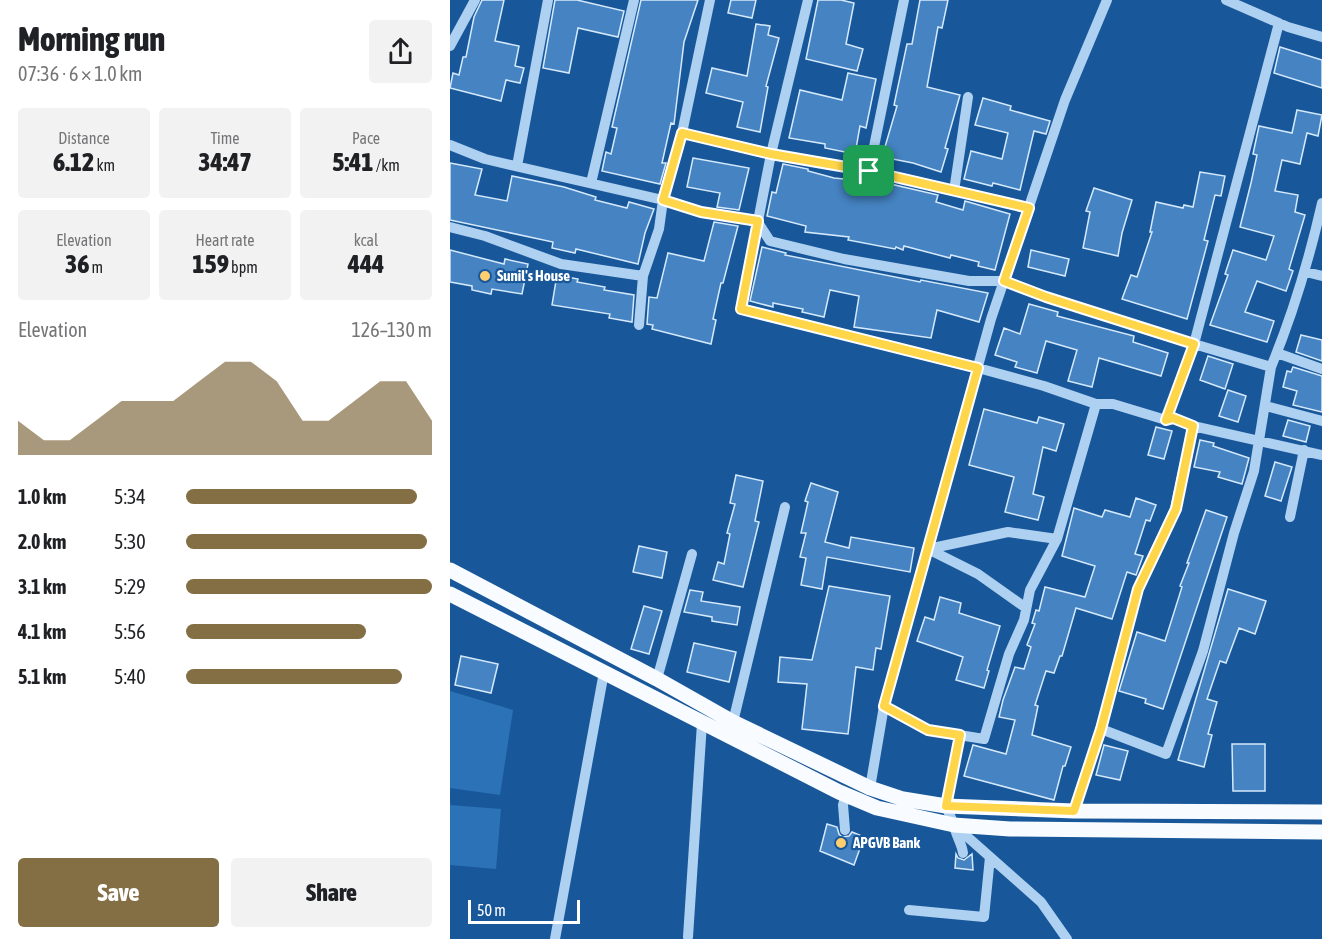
<!DOCTYPE html>
<meta charset="utf-8">
<style>
:root{--surface:#fff;--page:#f2f2f2;--text:#202124;--muted:#757577;--accent:#846f45}
body{margin:0;font-family:"Asap Condensed",sans-serif;background:var(--page);color:var(--text);height:100vh;display:flex;flex-direction:column;font-size:22px;white-space:nowrap}
*{box-sizing:border-box;margin:0}
p{font-size:20px;color:var(--muted)}
.icon{flex:none;width:33px;height:33px;fill:none;stroke:currentColor;stroke-width:2;stroke-linecap:round;stroke-linejoin:round}
.map{position:relative;flex:1;overflow:hidden}
.side{display:flex;flex-direction:column;background:var(--surface);width:450px}
.side>*{flex:none}
.scale{position:absolute;left:18px;bottom:15px;width:112px;box-sizing:border-box;padding-left:6px;border:3px solid #fff;border-top:0;font-size:16px;line-height:21px;white-space:nowrap;color:#fff;-webkit-text-stroke:4px #18589a;paint-order:stroke}
.pin{position:absolute;display:grid;place-items:center;width:51px;height:51px;color:#fff;margin:-26px;border-radius:12px;box-shadow:0 3px 9px #0006}
.round{display:grid;place-items:center;flex:none;width:63px;height:63px;border-radius:6px;background:var(--page)}
.head{display:flex;align-items:center;justify-content:space-between;height:102px;padding:0 18px}
h1{font-size:33px;font-weight:800;line-height:45px}
.stats{display:grid;grid-template-columns:repeat(3,1fr);gap:9px;height:102px;padding:6px 18px}
.stats div{display:grid;align-content:center;border-radius:6px;background:var(--page);text-align:center}
.stats b{font-size:26px;font-weight:800}
.stats small{font-size:16px;font-weight:400}
.stats p{font-size:16px}
.chart{height:168px;padding:12px 18px}
.chart p{display:flex;justify-content:space-between}
.chart svg{width:100%;height:108px;margin-top:6px;fill:var(--accent);opacity:.7}
.button{display:flex;gap:12px;margin-top:auto;padding:12px 18px}
.button a{flex:1;height:69px;border-radius:6px;background:var(--accent);color:#fff;font-size:24px;font-weight:800;line-height:69px;text-align:center}
.button a+a{background:var(--page);color:var(--text)}
ul{padding:0 18px;list-style:none;font-size:20px}
li{display:grid;grid-template-columns:96px 72px 1fr;align-items:center;height:45px}
li i{height:15px;border-radius:8px;background:var(--accent)}
main{display:flex;flex:1;min-height:0}
.map>svg:first-child{display:block}
.green{fill:#2c72b7}
.building{fill:#4583c2;stroke:#d5e9fc;stroke-width:1.5}
.lines{fill:none;stroke-linecap:round;stroke-linejoin:round}
.minor{stroke:#aed0f1;stroke-width:10}
.major{stroke:#f8fbff;stroke-width:15}
.route-casing{stroke:#fff;stroke-width:12}
.route{stroke:#ffd54a;stroke-width:8}
.poi-dot{fill:#ffce6e;stroke:#18589a;stroke-width:2}
.labels{text-anchor:middle;stroke-width:4.5;stroke-linejoin:round;paint-order:stroke}
.poi-label{font-size:15px;font-weight:bold;fill:#fff;stroke:#18589a;text-anchor:start}
</style>
<main>
<section class="side">
<div class="head"><div><h1>Morning run</h1><p>07:36 · 6 × 1.0 km</p></div><a class="round"><svg class="icon" aria-label="share" viewBox="0 0 24 24"><path d="M12 15V3M7 8l5-5 5 5M5 13v7h14v-7"/></svg></a></div>
<div class="stats">
<div><p>Distance</p><b>6.12<small> km</small></b></div>
<div><p>Time</p><b>34:47</b></div>
<div><p>Pace</p><b>5:41<small> /km</small></b></div>
</div>
<div class="stats">
<div><p>Elevation</p><b>36<small> m</small></b></div>
<div><p>Heart rate</p><b>159<small> bpm</small></b></div>
<div><p>kcal</p><b>444</b></div>
</div>
<div class="chart"><p><span>Elevation</span>126–130 m</p>
<svg viewBox="0 0 160 44" preserveAspectRatio="none"><path d="M0 44V30L10 38L20 38L30 30L40 22L50 22L60 22L70 14L80 6L90 6L100 14L110 30L120 30L130 22L140 14L150 14L160 30V44z"/></svg>
</div>
<ul>
<li><b>1.0 km</b>5:34<i style="width:94%"></i></li>
<li><b>2.0 km</b>5:30<i style="width:98%"></i></li>
<li><b>3.1 km</b>5:29<i style="width:100%"></i></li>
<li><b>4.1 km</b>5:56<i style="width:73%"></i></li>
<li><b>5.1 km</b>5:40<i style="width:88%"></i></li>
</ul>
<div class="button"><a>Save</a><a>Share</a></div>
</section>
<div class="map">
<svg width="872" height="939" viewBox="0 0 872 939">
<rect width="100%" height="100%" fill="#18589a"/>
<!-- green -->
<path class="green" d="M0 691 63 710 50 795 0 788Z
M0 805 51 809 46 869 0 865Z"/>
<!-- building -->
<path class="building" d="M32 0H54L45 41 69 46 65 66 74 68 70 83 56 80 51 101 0 88 3 73 9 75 13 57H16L24 17Z
M105 0H127L174 11 168 37 128 28 119 73 93 68Z
M191 0H248L234 42 224 124 221 123 212 163H216L210 184 152 171 156 152 161 154 167 128 162 127Z
M281 0H306L302 18 278 13Z
M368 0H391L404 3 396 44 413 49 407 71 356 59Z
M470 0H498L492 28 488 27 477 87 510 95 495 148 498 149 491 172 463 163 432 157 447 106 444 105 457 44H462Z
M306 24 320 26 318 35 329 38 316 86 318 87 310 132 287 127 293 102 256 93 262 68 297 76Z
M830 47 872 60V88L824 73Z
M398 73 426 79 416 128 410 126 405 154 375 148V144L339 138 350 90 392 100Z
M533 98 561 106 560 110 600 121 596 134 584 131 570 190 543 183 542 186 514 179 521 151 552 159 558 133 525 125Z
M847 110 872 115 868 136 857 133 850 164 832 160 825 191 848 195 845 212 855 215 839 269 843 271 836 291 807 281 795 312 824 321 817 342 760 325 778 275 775 274 783 250 816 260 824 236 790 227 801 183 807 155 803 154 809 126 842 133Z
M243 158 299 168 289 210 267 207 270 193 237 187Z
M0 163 32 169 25 195 57 201 62 176 114 187 146 197 145 200 177 208 179 202 204 209 195 233 188 264 126 249 125 253 102 248 103 242 0 220Z
M333 164 358 169V171L384 178 404 180 403 184 424 189 426 184 435 186 436 183 488 195 486 202 513 210 515 201 560 214 545 270 528 266 529 262 501 255 500 258 454 246 453 250 446 247 445 249 398 240 399 237 355 232 356 226 317 216 322 192 326 193Z
M750 172 775 176 771 196 765 195 754 240 758 241 737 319 672 299 681 275 687 277 702 232H700L706 202 733 208 734 205 743 207Z
M644 188 682 200 672 233 668 256 633 248 640 212 636 211Z
M264 222 288 226 273 283H271L263 319 266 320 261 344 202 329 203 325 197 324 199 297 207 298 218 253 254 261Z
M312 247 336 253 335 255 470 282 471 280 538 293 529 322 487 310 481 338 404 327 409 296 380 290 374 317 352 312 353 309 323 303V307L300 301Z
M0 250 54 264 55 259 78 264 72 294 42 289 41 294 22 290V286L0 282Z
M581 250 619 259 615 276 578 267Z
M107 275 128 279 127 282 155 287 154 290 184 295 182 322 159 318 160 314 102 305Z
M579 304 608 312 607 316 684 336 683 342 718 353 711 376 649 358 642 387 618 381 627 350 596 341 587 373 565 367 567 362 545 355 554 328 570 334Z
M851 335 872 340V361L846 352Z
M758 356 783 364 775 389 750 380Z
M843 367 872 376V412L843 405 847 391 833 387 837 371 841 372Z
M778 390 796 396 788 422 769 416Z
M534 409 587 423 589 417 614 424 606 451 593 447 583 494 594 497 588 520 555 512 564 477 519 465Z
M838 420 860 426 856 442 833 436Z
M706 427 722 431 714 459 698 455Z
M750 440 764 443 763 446 799 458 792 484 768 477 770 472 744 467Z
M825 462 842 467 831 501 815 496Z
M286 475 313 481 305 521 309 522 293 587 263 580 268 562 274 564 280 534 277 533 285 504 280 503Z
M361 483 388 492 375 542 399 548 401 537 464 548 460 572 377 557 372 589 351 585 356 558 350 557 356 533H351L358 502 355 501Z
M686 498 706 505 700 521 696 520 685 554 693 556 686 575 677 572 662 619 626 608 612 656H610L604 673 596 671 585 705 588 706 582 735 621 747 615 766H613L604 800 514 776 523 745 556 754 565 720 549 717 553 700 565 667 574 669 581 647 577 645 585 624 582 623 586 610 589 611 595 587 635 597 645 566 612 556 624 508 652 517 655 510 680 517Z
M756 510 777 517 713 709 695 703 696 699 669 691 687 632 715 641 732 587 730 586 739 563H737Z
M189 546 217 552 212 578 183 572Z
M379 586 440 596 431 649 426 648 423 670 406 667 398 734 352 729 357 684 328 682 330 657 362 660Z
M778 589 816 601 805 634 789 628 776 663 770 661 757 699 767 702 758 734 762 735 754 767 728 760Z
M240 590 253 592 251 601 290 607 287 625 262 621V617L234 612Z
M490 597 511 603 509 613 550 626 537 670 539 671 534 688 506 680 513 657 467 641 475 617 484 620Z
M194 606 212 611 199 654 181 649Z
M244 643 286 652 279 682 237 672Z
M11 656 48 664 41 693 5 685Z
M782 744H815V791H783Z
M654 745 678 751 670 780 646 775Z
M377 824 387 827 389 834 392 837 399 836 402 832 414 837 404 865 370 851Z
M506 854 508 858 514 860 522 854 523 870 505 868Z"/>
<g class="lines">
<!-- minor -->
<path class="minor" d="M454 0 419 171 321 154 291 309 528 368 594 386 646 404H663L716 420
M776 0 838 27 872 37
M0 46 25 0
M232 133 321 154 358 0
M0 145 35 159 213 200 232 133 260 0
M67 166 98 0
M419 171 579 208
M141 183 184 0
M504 191 518 97
M0 227 35 236 111 264 193 276 189 325
M856 272 872 276
M193 276 209 229 213 200 251 212 307 221 320 241 394 259 519 281H554L596 297 744 344 829 23
M827 353 872 369
M821 367C843 314 859 260 872 203
M816 406 872 421
M743 426 872 455
M840 517 854 450
M607 539 646 404
M478 549 528 574 576 608
M207 679 242 554
M434 706 478 730 534 739 559 654 574 620 580 590 607 539 558 532 478 549
M283 722 335 507
M510 735 496 806 504 825 591 902 617 939
M420 788 434 706 541 319 615 100 657 0
M624 811 651 729 716 754 753 651 784 533 804 471 821 367 744 344 716 420 723 418 743 426 725 509 688 589 651 729
M504 825C506 836 512 844 513 853
M395 830 393 805 396 795
M459 910 534 917 540 857
M238 937 252 723
M105 939 154 672"/>
<!-- major -->
<path class="major" d="M0 570 207 679 283 722 420 788 453 799 496 806 624 811 872 812
M0 594 389 792 427 808 504 825 560 829 872 832"/>
</g>
<g class="lines">
<defs>
<path id="route" d="M232 133 321 154 419 171 579 208 554 281 596 297 744 344 716 420 723 418 743 426 726 509 688 589 651 729 624 811 496 806 510 735 478 730 434 706 528 368 291 309 308 221 251 212 213 200Z"/>
</defs>
<!-- route casing -->
<use href="#route" class="route-casing"/>
<!-- route -->
<use href="#route" class="route"/>
</g>
<!-- markers -->
<g class="poi-dot">
<circle cx="35" cy="276" r="6"/>
<circle cx="391" cy="843" r="6"/>
</g>
<g class="labels">
<!-- poi labels -->
<g class="poi-label">
<text x="47" y="281">Sunil's House</text>
<text x="403" y="848">APGVB Bank</text>
</g>
</g>
</svg>
<div class="scale">50 m</div>
<div class="pin" style="left:419px;top:171px;background:#1e9e55"><svg class="icon" aria-label="arrive" viewBox="0 0 24 24"><path d="M6 21V4h12l-3 4 3 4H6"/></svg></div>
</div>
</main>
